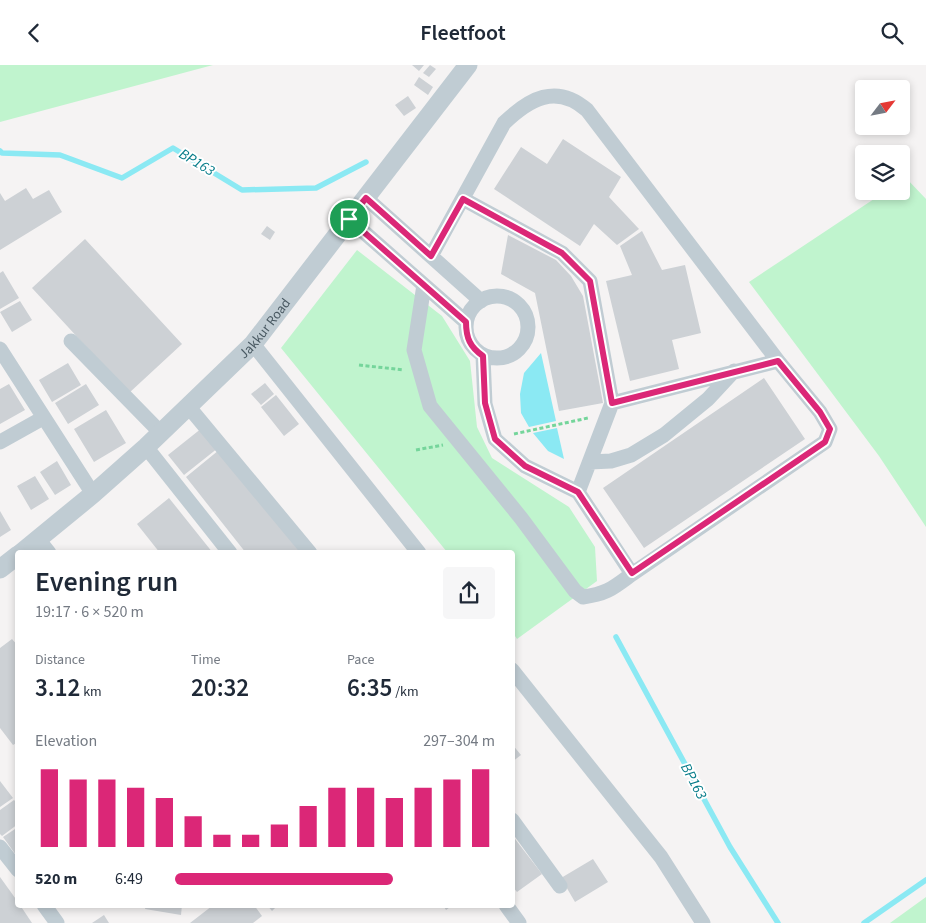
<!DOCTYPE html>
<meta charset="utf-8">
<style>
:root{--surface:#fff;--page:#f6f6f7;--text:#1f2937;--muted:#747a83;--accent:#db2777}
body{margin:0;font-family:"Source Sans 3",sans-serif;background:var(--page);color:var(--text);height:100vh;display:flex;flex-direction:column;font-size:19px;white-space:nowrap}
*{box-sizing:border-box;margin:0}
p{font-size:16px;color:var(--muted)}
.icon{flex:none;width:28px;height:28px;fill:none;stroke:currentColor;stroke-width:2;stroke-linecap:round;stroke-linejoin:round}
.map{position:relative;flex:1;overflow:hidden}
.side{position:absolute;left:15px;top:485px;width:500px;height:358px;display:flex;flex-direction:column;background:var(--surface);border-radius:5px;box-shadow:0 2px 8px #0003}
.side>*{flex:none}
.needle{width:32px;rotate:58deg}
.controls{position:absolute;left:855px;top:15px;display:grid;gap:10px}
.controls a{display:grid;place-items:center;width:55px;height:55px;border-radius:5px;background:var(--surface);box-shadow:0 2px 8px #0003;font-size:25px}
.pin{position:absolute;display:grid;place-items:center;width:42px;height:42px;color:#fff;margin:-21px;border:2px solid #fff;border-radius:50%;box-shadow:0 1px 5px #0007}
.round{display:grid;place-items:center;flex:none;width:52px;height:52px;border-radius:5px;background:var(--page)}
.headline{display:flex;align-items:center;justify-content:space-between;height:85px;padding:0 20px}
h1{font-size:28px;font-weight:600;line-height:38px}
.stats{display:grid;grid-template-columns:repeat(3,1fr);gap:8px;height:85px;padding:5px 20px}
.stats div{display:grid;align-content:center}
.stats b{font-size:25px;font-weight:600}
.stats small{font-size:14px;font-weight:400}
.stats p{font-size:14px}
.chart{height:140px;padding:10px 20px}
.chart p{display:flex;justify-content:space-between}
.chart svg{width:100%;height:90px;margin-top:5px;stroke:var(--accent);stroke-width:6}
ul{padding:0 20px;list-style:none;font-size:16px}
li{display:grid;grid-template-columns:80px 60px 1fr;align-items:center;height:38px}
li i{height:12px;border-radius:6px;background:var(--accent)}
header{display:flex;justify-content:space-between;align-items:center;height:65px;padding:0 20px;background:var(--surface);font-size:22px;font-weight:600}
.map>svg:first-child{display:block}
.green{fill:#c0f4ce}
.water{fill:#8be9f3}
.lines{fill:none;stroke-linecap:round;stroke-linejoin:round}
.stream{stroke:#8be9f3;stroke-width:5.5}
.building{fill:#cdd1d5}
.path{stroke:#75d59b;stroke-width:3;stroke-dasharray:4 2.5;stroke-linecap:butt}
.minor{stroke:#c0ccd3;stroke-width:15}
.tertiary{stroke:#c0ccd3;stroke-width:19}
.route-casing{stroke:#fff;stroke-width:10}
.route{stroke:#db2777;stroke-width:6}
.labels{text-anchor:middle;stroke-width:4;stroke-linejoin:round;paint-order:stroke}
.street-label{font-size:14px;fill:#495962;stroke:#fff}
.water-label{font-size:15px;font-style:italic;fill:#067c89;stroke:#fff}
</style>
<header><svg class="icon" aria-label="back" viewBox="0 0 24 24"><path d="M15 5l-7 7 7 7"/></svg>Fleetfoot<svg class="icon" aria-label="search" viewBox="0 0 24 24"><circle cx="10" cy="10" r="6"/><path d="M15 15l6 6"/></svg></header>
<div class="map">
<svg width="926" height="858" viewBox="0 0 926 858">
<rect width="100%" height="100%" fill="#f5f3f3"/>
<!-- green -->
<path class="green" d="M0 0H213L0 57Z
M906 113 926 134V462L879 391 749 217 886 126H901V116Z
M357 185 442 251 470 296 477 362 492 393 569 442 595 482 597 516 517 574 513 568 512 488 447 487 281 283Z
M926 832V858H890Z"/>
<!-- water -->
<path class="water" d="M541 288 556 356 529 362 521 348 520 329 524 308Z
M557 363 564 394 548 386 533 368Z"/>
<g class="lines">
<!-- stream -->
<path class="stream" d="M0 86 2 88 60 90 122 113 173 83 242 125 316 123 366 97
M616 572 730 782 778 858
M864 858 926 815"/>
</g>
<!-- building -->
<path class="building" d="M412 0H424L419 6Z
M430 0 436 4 429 12 423 8Z
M419 12 433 22 428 30 414 20Z
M408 31 416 43 404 51 395 40Z
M563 74 621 112 609 132 639 164 617 180 594 159 580 181 494 124 521 82 547 99Z
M26 123 33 134 49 125 62 147 0 185V128L5 136Z
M267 161 275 167 270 175 261 169Z
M642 166 662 205 685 200 701 268 672 275 679 304 630 316 606 216 632 210 620 181Z
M508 170 556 195 571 211 583 231 603 338 559 346 535 228 501 209Z
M85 174 182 279 129 328 32 223Z
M3 206 19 233 0 244V208Z
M20 236 32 255 12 267 0 247Z
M68 298 81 320 52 337 39 315Z
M764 313 805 374 644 483 603 423Z
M265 318 274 329 261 340 251 329Z
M9 319 25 345 0 359V324Z
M86 319 99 340 68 359 55 338Z
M276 330 299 359 284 371 261 342Z
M106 345 126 378 94 397 74 364Z
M202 363 218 383 184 410 168 390Z
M219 385 301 488H246L186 412Z
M57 396 71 420 55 430 40 407Z
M35 411 49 434 31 445 17 421Z
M169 433 213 488H160L137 459Z
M0 446 11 465 0 472Z
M12 574 18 581V677L13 680 0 663V583Z
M512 679 521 690 512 697Z
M0 716 13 733 0 742Z
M14 735 18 739V759L2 771 0 769V745Z
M18 762V789L16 790 3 772Z
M512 770 542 809 517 827 512 821Z
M593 794 608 817 575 837 561 813Z
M0 812 18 837V840H20L32 858H0Z
M146 840H182L181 850 145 844Z
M211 840H254L262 851 253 858H190L212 841Z
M267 840H278L272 846Z
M443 840H453L446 845Z
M104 850 109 858H92Z"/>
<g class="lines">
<!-- path -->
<path class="path" d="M359 300 404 305
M514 369 588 353
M416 385 443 380"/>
<!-- minor -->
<path class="minor" d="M366 133 481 236
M463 134 562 188 590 216 612 338 578 427
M349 154 466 257
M431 191 504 58C529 34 556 18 587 45L778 296 820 347 830 364 825 377 632 509 578 427 525 401 495 374 485 339 483 291
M424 220 414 285 430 341 521 453 575 526 583 532C607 529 613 523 632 509
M466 262a31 31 0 1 1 62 0a31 31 0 1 1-62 0Z
M71 276 161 368
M253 279 419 488
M0 284 93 429
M612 338 778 296
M188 341 310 488
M0 377 43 353
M146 382 230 488
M590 397 611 396 631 390 664 370 708 334 734 306
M38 474 49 488
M512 605 661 792 703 858
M512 755 560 821
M0 782 18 805
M44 840 57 858
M506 840 519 858"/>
<!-- tertiary -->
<g class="tertiary">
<path id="s1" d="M21 488 93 429 146 382 253 279 468 0"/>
<path d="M0 504 18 490"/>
</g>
</g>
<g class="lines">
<defs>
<path id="route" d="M366 133 431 191 463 134 562 188 590 216 612 338 778 296 820 347 830 364 825 377 632 508 578 427 525 401 495 374 485 338 483 291C470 282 466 273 466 257L349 154Z"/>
</defs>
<!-- route casing -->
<use href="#route" class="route-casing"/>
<!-- route -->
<use href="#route" class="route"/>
</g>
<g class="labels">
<!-- street labels -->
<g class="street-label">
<text dy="5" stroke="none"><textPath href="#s1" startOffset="332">Jakkur Road</textPath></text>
</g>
<!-- water labels -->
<g class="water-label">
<text transform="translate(197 97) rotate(31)" y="5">BP163</text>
<text transform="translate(694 716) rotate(62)" y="5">BP163</text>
</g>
</g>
</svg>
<div class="controls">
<a><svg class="needle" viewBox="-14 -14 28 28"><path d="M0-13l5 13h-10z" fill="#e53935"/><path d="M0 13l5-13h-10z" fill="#747a83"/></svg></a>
<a><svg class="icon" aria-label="layers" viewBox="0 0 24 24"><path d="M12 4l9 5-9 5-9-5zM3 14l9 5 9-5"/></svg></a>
</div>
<div class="pin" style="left:349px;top:154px;background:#1e9e55"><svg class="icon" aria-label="arrive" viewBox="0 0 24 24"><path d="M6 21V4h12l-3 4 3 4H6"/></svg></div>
<section class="side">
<div class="headline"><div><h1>Evening run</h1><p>19:17 · 6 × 520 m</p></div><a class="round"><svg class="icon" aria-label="share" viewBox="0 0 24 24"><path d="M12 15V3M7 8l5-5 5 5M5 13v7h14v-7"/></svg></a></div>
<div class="stats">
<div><p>Distance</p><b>3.12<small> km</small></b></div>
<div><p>Time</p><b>20:32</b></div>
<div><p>Pace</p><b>6:35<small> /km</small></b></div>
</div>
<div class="chart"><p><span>Elevation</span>297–304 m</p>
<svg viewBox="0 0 160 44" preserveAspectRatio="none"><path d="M5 44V6M15 44V11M25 44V11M35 44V15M45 44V20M55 44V29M65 44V38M75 44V38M85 44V33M95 44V24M105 44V15M115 44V15M125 44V20M135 44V15M145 44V11M155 44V6"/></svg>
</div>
<ul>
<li><b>520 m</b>6:49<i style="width:68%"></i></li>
</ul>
</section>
</div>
